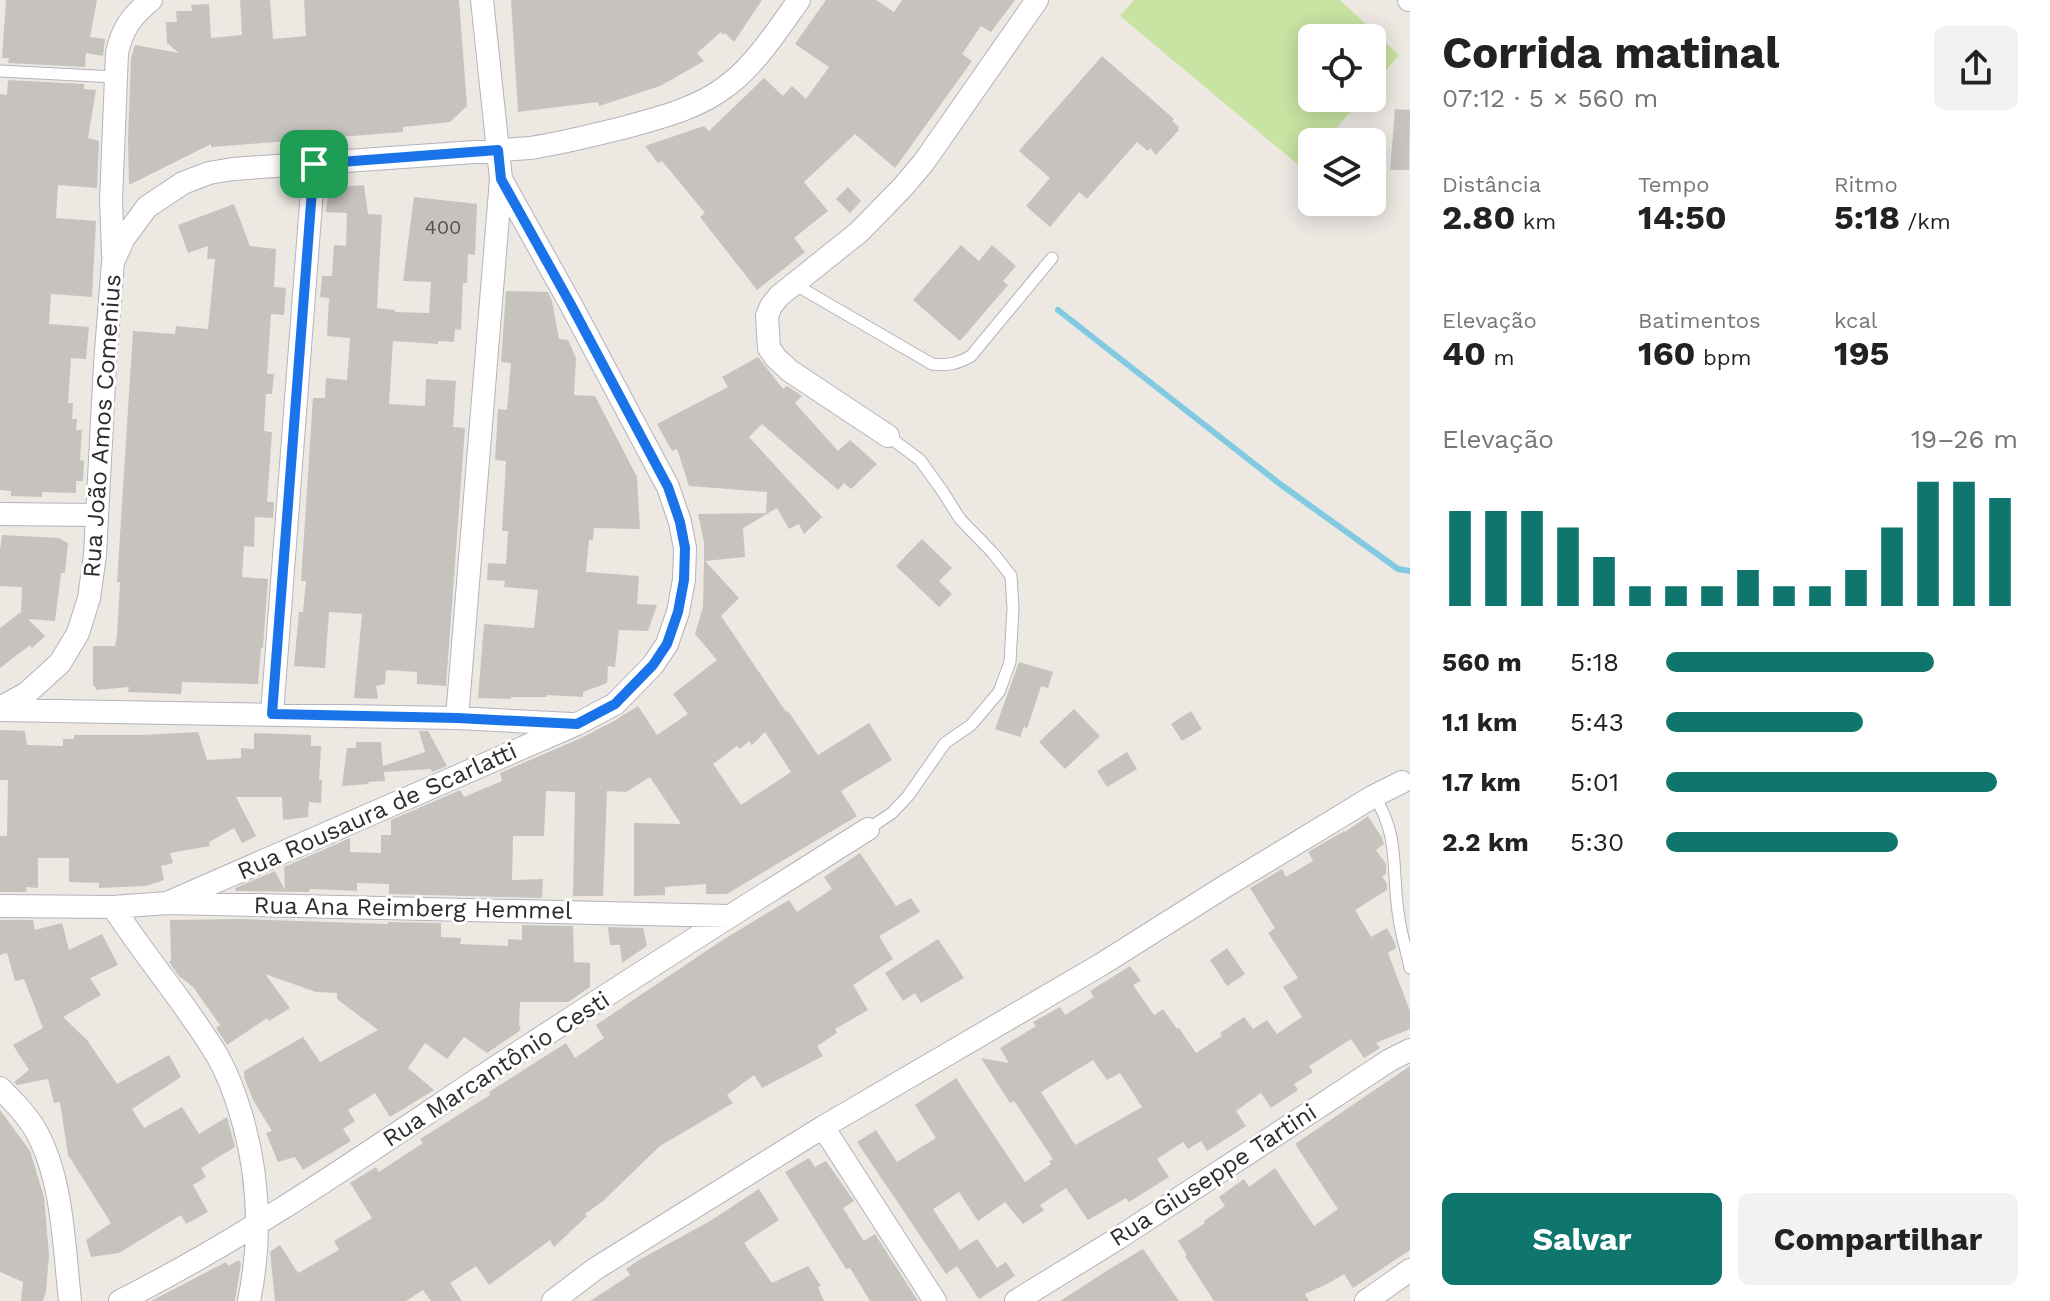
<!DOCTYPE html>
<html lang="pt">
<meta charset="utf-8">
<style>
:root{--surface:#fff;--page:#f2f2f2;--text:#222;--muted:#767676;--accent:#0f766e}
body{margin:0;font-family:"Work Sans",sans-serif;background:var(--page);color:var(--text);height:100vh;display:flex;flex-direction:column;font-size:30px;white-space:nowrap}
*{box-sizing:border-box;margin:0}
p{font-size:26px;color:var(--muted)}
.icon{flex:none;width:44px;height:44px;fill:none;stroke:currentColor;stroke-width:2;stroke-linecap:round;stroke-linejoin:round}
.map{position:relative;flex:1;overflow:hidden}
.sheet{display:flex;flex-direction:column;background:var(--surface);width:640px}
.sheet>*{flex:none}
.fabs{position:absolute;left:1298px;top:24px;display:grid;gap:16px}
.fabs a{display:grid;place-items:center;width:88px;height:88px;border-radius:12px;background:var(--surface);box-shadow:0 4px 20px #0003;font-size:40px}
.pin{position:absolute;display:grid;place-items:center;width:68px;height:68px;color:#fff;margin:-34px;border-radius:16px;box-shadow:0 4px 12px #0006}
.round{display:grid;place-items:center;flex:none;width:84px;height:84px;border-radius:12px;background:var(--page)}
.headline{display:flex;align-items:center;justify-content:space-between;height:136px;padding:0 32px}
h1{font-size:44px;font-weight:700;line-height:60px}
.metrics{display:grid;grid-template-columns:repeat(3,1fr);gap:12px;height:136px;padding:8px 32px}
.metrics div{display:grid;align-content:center}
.metrics b{font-size:34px;font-weight:700}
.metrics small{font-size:22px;font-weight:400}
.metrics p{font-size:22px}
.chart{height:224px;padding:16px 32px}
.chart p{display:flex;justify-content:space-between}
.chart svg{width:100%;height:144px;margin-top:8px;stroke:var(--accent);stroke-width:6}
.action{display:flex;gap:16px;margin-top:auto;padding:16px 32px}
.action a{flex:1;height:92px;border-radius:12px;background:var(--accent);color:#fff;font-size:32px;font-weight:700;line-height:92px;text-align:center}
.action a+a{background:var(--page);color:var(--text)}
ul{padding:0 32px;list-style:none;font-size:26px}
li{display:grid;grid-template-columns:128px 96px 1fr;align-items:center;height:60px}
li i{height:20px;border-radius:10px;background:var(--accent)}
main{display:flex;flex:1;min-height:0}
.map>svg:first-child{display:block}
.pitch{fill:#c8e3a2}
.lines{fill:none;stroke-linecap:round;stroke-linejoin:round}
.stream{stroke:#81cae2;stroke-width:6}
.building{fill:#c6c2bd;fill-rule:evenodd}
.service-casing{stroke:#b2b3bc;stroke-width:13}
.minor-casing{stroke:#b2b3bc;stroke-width:24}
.service{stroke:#fff;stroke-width:11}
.minor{stroke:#fff;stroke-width:22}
.route-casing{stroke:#fff;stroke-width:16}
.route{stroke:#1a73e8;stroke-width:10}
.labels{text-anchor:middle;stroke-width:6;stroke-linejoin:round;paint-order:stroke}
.number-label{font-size:20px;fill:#535251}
.street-label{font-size:24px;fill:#2d2d2d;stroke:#fff}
</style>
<main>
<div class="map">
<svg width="1410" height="1301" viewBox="0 0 1410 1301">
<rect width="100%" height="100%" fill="#ede8e2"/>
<!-- pitch -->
<path class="pitch" d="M1134 0H1340L1399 55 1372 87V38H1312V98H1362L1324 142H1312V156L1302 168 1120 16Z"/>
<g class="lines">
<!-- stream -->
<path class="stream" d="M1058 310 1280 484 1398 569 1410 571"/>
</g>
<!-- building -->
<path class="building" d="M6 0H97L90 37 105 39 103 56 86 53 85 67 8 63 9 58H2Z
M240 0H270L273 39 306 36 304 0H459L467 106 450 122 403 127V132L211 147V144L129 185 128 139 131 58 135 45 179 53 167 43 166 22H177L176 11H192L191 5 209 4 211 38 242 35Z
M511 0H762L734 42 725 33 723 35 721 32 697 53 704 61 660 86 599 106 598 102 518 112Z
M826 0H876L894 12 902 0H1015L991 32 981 26 962 54 972 61 895 168 855 134 804 182 828 211 794 238 805 252 757 290 700 217 705 213 662 161 658 163 645 146 704 126 709 131 764 78 783 96 792 86 806 99 829 67 795 44Z
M1102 56 1174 119 1172 121 1179 127 1178 129 1179 130 1156 155 1150 148 1148 151 1137 142 1087 199 1079 192 1050 227 1026 206 1050 178 1019 151Z
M8 80 84 84V89L96 90 88 138 99 141 97 188 58 185 56 218 96 221 92 297 51 294 49 324 89 327 86 359 71 358 68 403H73L72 419H77L76 430H82L80 460 84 461 83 481H76V493L42 492V497L11 496V491L0 490V94L7 95Z
M1395 109 1410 110 1409 170H1390Z
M364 185 368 214 382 215 377 308 395 310V312L429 313 431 282 403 281 414 197 477 204 475 255 468 254 467 283H463L461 330 455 329 454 342 438 341V344L393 341 389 404 425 406 426 379 456 381 453 427 465 428 446 686 417 684V672L386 670 385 684 376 686 378 699 354 698 362 614 329 612 325 668 294 666 299 612H303L306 581H301L313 398H325L326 378 347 380 350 338 327 336 329 298 320 297 322 276H332L334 245 346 246 347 213 326 212 328 196 337 187Z
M848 187 861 201 850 213 836 199Z
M234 204 250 246 276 249 274 287 286 288 284 315 271 314 267 374H274L272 394H266L264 431 272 432 267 502H274L273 518 255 517 254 547 244 546 242 577 268 579 263 648H261L258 684 182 682 181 694 128 692 129 687 96 690 95 686H93V646H115L117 635 120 582H117L133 331 175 334 176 326 208 329 215 259H207L208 246 188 253 178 225Z
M961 245 979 261 992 245 1016 266 1003 281 1008 285 960 341 913 300Z
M506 291 548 292 552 301 559 339 568 340 576 358 574 395 595 396 637 477 640 529 594 528 593 540H589L586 572 639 576 637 604 657 605 648 631 619 630 615 667 608 666 607 683 583 692V697L547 695V697H511V699L478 698 484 624 534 628 538 590 504 587 505 581 487 580 488 563 506 564 508 531H502L506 461 495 460 498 409 507 410 511 363 501 362Z
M758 357 783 389 787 386 802 396 795 403 838 451 850 440 877 464 851 489 844 483 838 490 762 424 749 437 822 517 804 534 799 524 789 529 777 508 743 528 745 557 705 561 739 598 721 616 786 712 788 711 818 755 869 723 892 760 841 791 857 816 727 894H706V884L665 887V895L634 896V823L681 824 650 777 626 792 607 791 603 896H573L575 792 546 791 544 836H513L512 880 543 879 542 898 389 894V884L357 883V891L310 889 309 892 236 891 235 888 275 871 285 890 284 867 350 838V852L381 853V835H391V820L460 790 464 797 502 781 500 773 581 738 614 721 638 706 657 735 688 714 673 694 717 660 695 634 703 607 704 561V542L698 514 766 513 767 492 689 486 677 449 672 451 657 424 728 387 722 377ZM765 732 791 772 741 805 713 764 737 746 740 749 749 741 752 745Z
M2 535 59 538 68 543 65 573H61L55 621 28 619 45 636 32 648 30 645 0 668V628L21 612 22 587 0 586V550Z
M922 539 952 568 939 581 952 594 939 607 896 566Z
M1019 662 1053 672 1048 688 1041 686 1027 729 1024 726 1020 737 995 729Z
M1074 709 1100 736 1065 769 1039 742Z
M1191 711 1202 729 1182 741 1171 724Z
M0 730 25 731 27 745 63 746V739H74V735H142L198 732 207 760 241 758V748L254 749V733L311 735V746H321L319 780H322L321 803 309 802 308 817 283 820 282 797H236L256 836 242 843 234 828 209 842 210 846 170 853 173 863 161 866 164 880 146 886 99 888V883L69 882V858H38V888L26 887 27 892H0V836H7L8 780H0Z
M419 731H428L447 766 432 772 431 769 384 772 385 781 368 782 369 784 342 786 347 748H356V742H381L383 766 425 752Z
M1127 752 1137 769 1107 787 1097 771Z
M1368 816 1382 838 1384 844 1376 850 1386 864V874L1382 876 1387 884V890L1355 910 1371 937 1387 928 1395 943 1396 948 1388 953 1410 1011V1029L1376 1043 1380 1048 1364 1058 1351 1039 1309 1066 1313 1072 1294 1084 1298 1090 1271 1108 1261 1093 1236 1111 1246 1126 1207 1151 1201 1141 1188 1149 1183 1142 1157 1159 1169 1177 1129 1202 1126 1198 1088 1220 1066 1188 1040 1205 1044 1210 1023 1224 1005 1202 978 1221 959 1192 933 1209 960 1250 977 1239 997 1268 1006 1262 1015 1276 979 1299 957 1266 946 1274 857 1142 876 1130 897 1162 936 1138 915 1105 956 1078 1025 1182 1051 1164 1049 1161 1053 1159 1014 1101 1010 1103 981 1058 1009 1063 1000 1048 1036 1026 1033 1022 1060 1007 1065 1015 1094 997 1090 991 1130 966 1141 981 1133 985 1154 1015 1163 1009 1177 1029 1179 1028 1196 1053 1222 1036 1220 1033 1244 1017 1253 1029 1267 1020 1277 1034 1302 1017 1283 987 1298 978 1268 933 1275 928 1250 888 1282 869 1286 877 1313 861 1308 852 1344 831 1345 832ZM1093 1060 1107 1080 1120 1073 1142 1107 1075 1145 1041 1092Z
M860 853 896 906 911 898 920 912 879 936 893 959 853 985 868 1010 835 1029 837 1033 817 1046 823 1056 762 1088 754 1075 727 1095 733 1103 660 1146 603 1201 585 1214 587 1216 554 1247 550 1240 489 1285 476 1266 450 1283 462 1301H431L423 1290 406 1301H275L270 1252 280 1245 298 1273 339 1250 334 1241 372 1218 350 1183 376 1167 379 1172 423 1143 420 1139 490 1095 489 1092 566 1043 575 1058 604 1038 596 1025 721 941 789 900 797 912 832 889 824 877Z
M238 919 388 924V922L441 923V937L461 938 460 944 508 946V939L522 940V925L573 926 574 962 590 963V987L568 1002H520L519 1025 521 1030 487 1053 464 1037 447 1059 425 1043 408 1068 434 1090 390 1117 375 1093 348 1110 355 1121 343 1129 351 1141 303 1170 295 1157 278 1162 266 1133 272 1131 253 1100 244 1077V1071L303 1037 320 1062 378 1030 337 999V993L316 992 265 974 290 1008 269 1021 267 1018 227 1045 216 1028 220 1025 193 987 179 976 169 962 171 960 170 920Z
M0 920H33L35 930 62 923 69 950 102 934 118 965 90 978 101 995 63 1017 87 1040 117 1084 169 1055 181 1077 132 1109 144 1128 182 1107 199 1134 227 1117 235 1147 201 1168 206 1177 193 1185 208 1212 186 1224 181 1215 119 1253 91 1257 86 1240 111 1223 68 1155 60 1102 54 1103 48 1079 17 1085 14 1082 29 1070 13 1045 43 1028 24 979 15 981 7 953 0 955Z
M608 927 643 928 647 946 622 963 620 945H610Z
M938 939 964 978 921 1003 915 993 903 1001 885 973Z
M1227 948 1245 974 1227 986 1210 960Z
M1410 1066V1250L1353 1288 1344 1274 1329 1283 1305 1294 1309 1301H1214L1185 1256 1187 1255 1178 1241 1205 1223 1204 1221 1225 1206 1219 1197 1244 1179 1249 1187 1275 1168 1314 1226 1338 1209 1295 1144Z
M0 1110 30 1151 44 1197 49 1255 46 1291 43 1301H21L23 1282 0 1272Z
M809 1158 815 1167 826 1161 854 1201 843 1208 861 1237 864 1241 875 1234 918 1301H870L850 1268 846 1269 785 1172Z
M759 1189 779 1220 744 1243 772 1283 808 1266 821 1286 818 1287 824 1301H590L630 1275 626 1269 639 1260 710 1221Z
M1143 1249 1179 1301H1060L1108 1270Z
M239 1260 241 1263 235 1301H151L226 1262 228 1266Z"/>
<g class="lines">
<defs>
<path id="service" d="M0 71 115 77
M794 284 932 364C947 366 957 364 971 356L1052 258
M1374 796C1401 837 1391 873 1399 918 1401 935 1407 951 1410 968
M868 829 892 813 908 796 945 743 971 725 999 692 1010 662 1013 608 1011 576 993 553 960 519 943 492 920 460 888 436"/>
<path id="minor" d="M1409 0H1410
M113 254 111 200 117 53C122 29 132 15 151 0
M888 436 790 371 776 358 769 348 767 316 771 306 779 296 859 232 902 188 924 162 1037 0
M0 514 97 515
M0 708 27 693 60 663 78 633 89 598 95 555 105 364 113 262 124 238 147 207 183 183 209 173 233 169 530 148C563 143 594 135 626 127 662 117 699 108 728 85 755 65 779 28 799 0
M0 710 457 718 571 724
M272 714 314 164
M457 718 501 179 482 0
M167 903 577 724 615 704 653 665 667 644 678 612 684 580 685 548 680 522 668 487 570 303 501 179
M0 906 113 907 167 903 730 916
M113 907C146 958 187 1005 218 1057 228 1075 235 1094 241 1114 259 1175 262 1238 249 1301
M0 1088C13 1101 27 1115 36 1131 63 1179 64 1247 70 1301
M823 1127 935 1301
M120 1301C245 1238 360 1158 475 1081 605 995 736 912 868 829
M553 1301 595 1269 823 1127 1102 964 1224 887 1374 796 1402 782
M1016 1301 1117 1239 1390 1060 1410 1050
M1366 1301 1410 1270"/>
</defs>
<!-- service casing -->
<use href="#service" class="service-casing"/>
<!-- minor casing -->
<use href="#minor" class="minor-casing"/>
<!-- service -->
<use href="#service" class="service"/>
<!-- minor -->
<use href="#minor" class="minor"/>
</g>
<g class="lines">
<defs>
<path id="route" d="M498 150 501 179 570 303 668 487 680 522 685 548 684 580 678 612 667 644 653 665 615 704 577 724 457 718 272 714 314 164Z"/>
</defs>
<!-- route casing -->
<use href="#route" class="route-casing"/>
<!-- route -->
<use href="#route" class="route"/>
</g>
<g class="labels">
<!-- number labels -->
<g class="number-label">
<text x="443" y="234">400</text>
</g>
<!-- street labels -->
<g class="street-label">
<text transform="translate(102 426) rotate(-86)" y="8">Rua João Amos Comenius</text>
<text transform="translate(377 811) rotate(-24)" y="8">Rua Rousaura de Scarlatti</text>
<text transform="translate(413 908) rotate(1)" y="8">Rua Ana Reimberg Hemmel</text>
<text transform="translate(496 1069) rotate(-33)" y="8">Rua Marcantônio Cesti</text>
<text transform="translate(1213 1175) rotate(-33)" y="8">Rua Giuseppe Tartini</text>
</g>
</g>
</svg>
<div class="fabs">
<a><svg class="icon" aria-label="locate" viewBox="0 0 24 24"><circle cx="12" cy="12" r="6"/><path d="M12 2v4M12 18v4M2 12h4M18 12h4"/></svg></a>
<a><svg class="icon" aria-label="layers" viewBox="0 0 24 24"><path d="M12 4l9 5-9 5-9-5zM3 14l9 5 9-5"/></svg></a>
</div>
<div class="pin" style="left:314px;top:164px;background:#1e9e55"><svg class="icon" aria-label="arrive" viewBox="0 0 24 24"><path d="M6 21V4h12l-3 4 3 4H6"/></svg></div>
</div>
<section class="sheet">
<div class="headline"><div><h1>Corrida matinal</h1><p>07:12 · 5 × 560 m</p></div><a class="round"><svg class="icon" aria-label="share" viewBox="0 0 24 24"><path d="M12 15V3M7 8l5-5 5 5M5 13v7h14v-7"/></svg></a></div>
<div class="metrics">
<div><p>Distância</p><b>2.80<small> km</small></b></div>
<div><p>Tempo</p><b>14:50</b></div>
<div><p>Ritmo</p><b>5:18<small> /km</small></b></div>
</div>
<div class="metrics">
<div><p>Elevação</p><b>40<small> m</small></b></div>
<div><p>Batimentos</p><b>160<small> bpm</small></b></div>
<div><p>kcal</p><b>195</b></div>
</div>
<div class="chart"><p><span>Elevação</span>19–26 m</p>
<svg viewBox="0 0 160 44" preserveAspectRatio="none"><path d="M5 44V15M15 44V15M25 44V15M35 44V20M45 44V29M55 44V38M65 44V38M75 44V38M85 44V33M95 44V38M105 44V38M115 44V33M125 44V20M135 44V6M145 44V6M155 44V11"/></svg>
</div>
<ul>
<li><b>560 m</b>5:18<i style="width:76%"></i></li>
<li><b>1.1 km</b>5:43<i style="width:56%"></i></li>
<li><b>1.7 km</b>5:01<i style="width:94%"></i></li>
<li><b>2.2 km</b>5:30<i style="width:66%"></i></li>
</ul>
<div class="action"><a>Salvar</a><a>Compartilhar</a></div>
</section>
</main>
